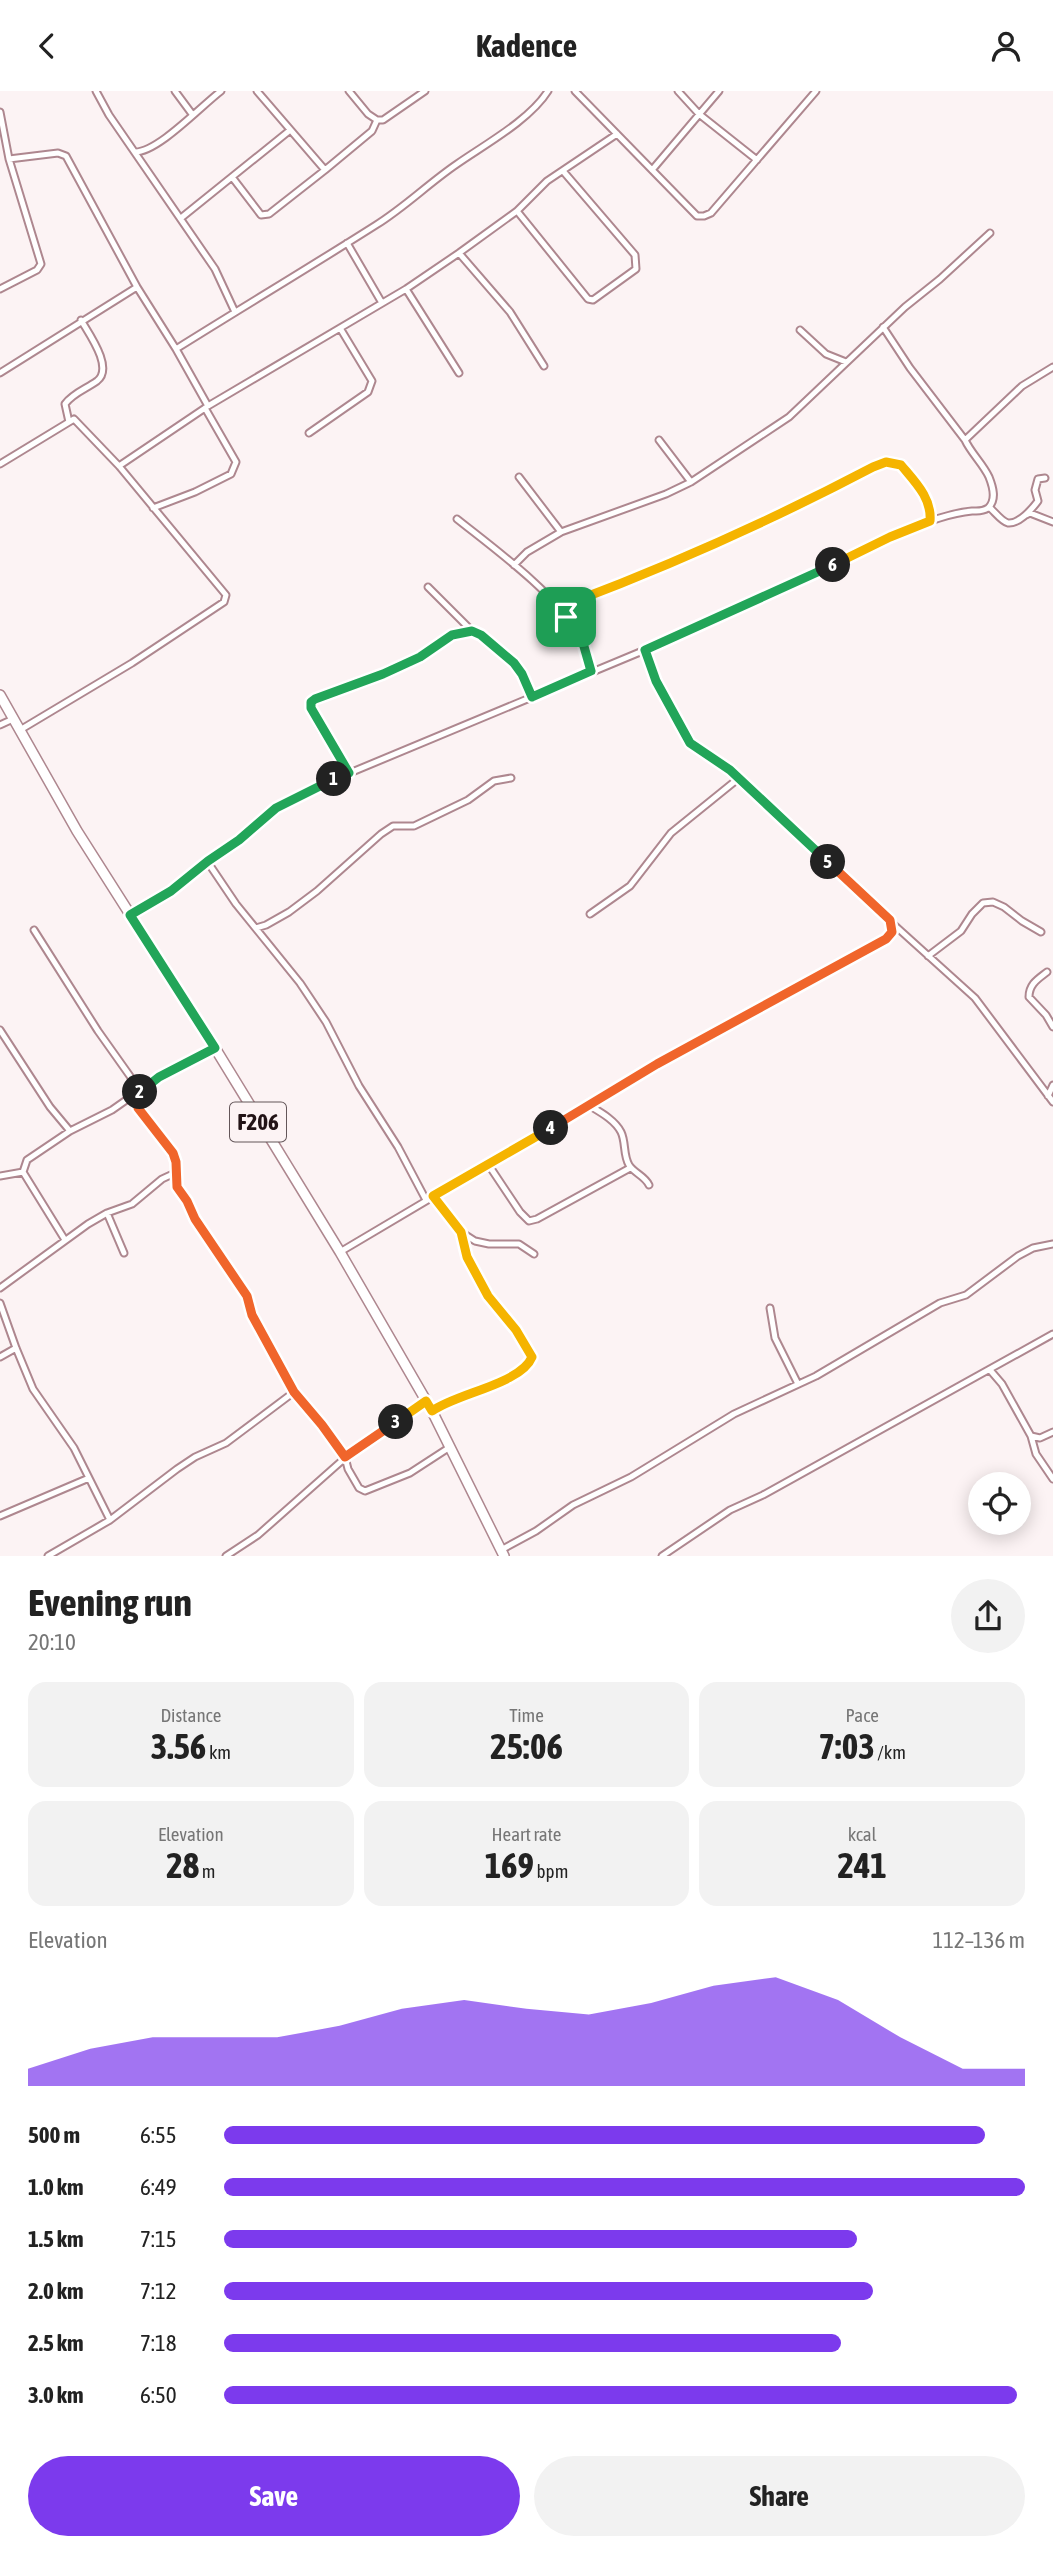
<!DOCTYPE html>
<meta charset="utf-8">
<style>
:root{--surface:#fff;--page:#f2f2f2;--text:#222;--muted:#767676;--accent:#7c3aed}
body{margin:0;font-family:"Asap Condensed",sans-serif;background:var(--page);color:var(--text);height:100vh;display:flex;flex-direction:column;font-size:26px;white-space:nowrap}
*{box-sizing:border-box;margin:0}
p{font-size:23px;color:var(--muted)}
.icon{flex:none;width:38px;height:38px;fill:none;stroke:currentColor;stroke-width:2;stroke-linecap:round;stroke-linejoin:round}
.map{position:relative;height:1465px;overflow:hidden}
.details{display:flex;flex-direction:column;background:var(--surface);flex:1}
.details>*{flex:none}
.fabs{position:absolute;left:968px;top:1381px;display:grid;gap:14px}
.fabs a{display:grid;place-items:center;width:63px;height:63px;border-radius:50%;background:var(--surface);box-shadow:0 4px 18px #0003;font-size:35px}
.pin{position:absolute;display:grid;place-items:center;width:60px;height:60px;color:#fff;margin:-30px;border-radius:14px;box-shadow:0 4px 10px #0006}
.km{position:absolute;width:35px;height:35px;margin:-18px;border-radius:50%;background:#222;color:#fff;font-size:19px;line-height:35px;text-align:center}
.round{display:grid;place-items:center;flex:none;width:74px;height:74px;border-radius:37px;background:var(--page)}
.headline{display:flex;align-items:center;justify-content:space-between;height:119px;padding:0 28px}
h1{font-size:38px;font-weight:700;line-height:52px}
.stats{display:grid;grid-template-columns:repeat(3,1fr);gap:10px;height:119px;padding:7px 28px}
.stats div{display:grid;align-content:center;border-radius:18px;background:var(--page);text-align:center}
.stats b{font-size:35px;font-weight:700}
.stats small{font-size:19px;font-weight:400}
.stats p{font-size:19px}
.chart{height:196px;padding:14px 28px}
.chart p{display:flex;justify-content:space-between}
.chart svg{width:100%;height:126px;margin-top:7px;fill:var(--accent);opacity:.7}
.button{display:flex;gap:14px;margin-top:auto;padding:14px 28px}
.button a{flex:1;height:80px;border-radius:42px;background:var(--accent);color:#fff;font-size:28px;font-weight:700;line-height:80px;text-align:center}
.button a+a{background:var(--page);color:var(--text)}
ul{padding:0 28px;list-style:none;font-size:23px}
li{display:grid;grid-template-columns:112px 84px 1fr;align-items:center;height:52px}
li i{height:18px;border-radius:9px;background:var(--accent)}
header{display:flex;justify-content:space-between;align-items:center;height:91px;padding:0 28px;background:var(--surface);font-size:32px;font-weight:700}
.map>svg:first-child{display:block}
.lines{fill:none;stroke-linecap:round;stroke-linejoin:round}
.street-casing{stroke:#ae878f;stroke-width:9}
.primary-casing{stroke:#ae878f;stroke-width:12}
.street{stroke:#fff;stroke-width:5}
.primary{stroke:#fff;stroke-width:9}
.split-1-casing{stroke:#fff;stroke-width:14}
.split-2-casing{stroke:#fff;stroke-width:14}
.split-3-casing{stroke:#fff;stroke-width:14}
.split-4-casing{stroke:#fff;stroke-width:14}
.split-5-casing{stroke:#fff;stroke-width:14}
.split-6-casing{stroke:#fff;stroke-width:14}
.split-7-casing{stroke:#fff;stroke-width:14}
.split-1{stroke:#22a559;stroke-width:9}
.split-2{stroke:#22a559;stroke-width:9}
.split-3{stroke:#f0652b;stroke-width:9}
.split-4{stroke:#f5b400;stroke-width:9}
.split-5{stroke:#f0652b;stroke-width:9}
.split-6{stroke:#22a559;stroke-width:9}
.split-7{stroke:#f5b400;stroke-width:9}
.labels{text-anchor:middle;stroke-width:5;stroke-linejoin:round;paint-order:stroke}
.shield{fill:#fcf3f4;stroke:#635659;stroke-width:2}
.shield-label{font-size:23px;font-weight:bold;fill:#221316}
</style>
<header><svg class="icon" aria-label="back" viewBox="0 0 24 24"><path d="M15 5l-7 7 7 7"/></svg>Kadence<svg class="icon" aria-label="person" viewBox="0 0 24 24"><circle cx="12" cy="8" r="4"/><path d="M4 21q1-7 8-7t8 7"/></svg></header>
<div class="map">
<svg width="1053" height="1465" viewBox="0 0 1053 1465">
<rect width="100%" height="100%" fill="#fcf3f4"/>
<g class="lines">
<defs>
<path id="street" d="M96 0 109 24 215 178 235 221
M175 0 192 23
M257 0 325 79 372 40 377 29
M349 0 368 23 377 29H383L425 0
M575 0 697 125H704L711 122 816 0
M678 0 699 23 757 69
M0 21 9 68 41 173 37 179 0 198
M135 61C158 61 200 16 221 0
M9 68 58 62 66 65 137 196 176 258 208 315
M652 79 719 0
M232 86 261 124 269 123 325 79
M517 120 588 208 593 209 636 178 635 164 563 80
M181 127 289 40
M347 152 382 212
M459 162 510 221 544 275
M406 198 459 282
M883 236 910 277 965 349
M800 239 826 263 846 271
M176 258C243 216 310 176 376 134 405 116 429 92 457 73 484 54 530 29 548 0
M0 282 137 196
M69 331 65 313C73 302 86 298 97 290 114 277 89 243 81 229
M309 342 368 301 372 290 340 237
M659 349 691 391
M0 373 74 328 119 375 226 504 224 511 132 572 20 639
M119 375 208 315 406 198 459 162 517 120 547 90 617 43
M519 386 561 441
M989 416C994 420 1002 431 1008 432 1019 433 1032 418 1038 410L1035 399 1038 388 1045 387
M153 417 195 401 231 383 236 371 205 317
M1026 424 1030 422 1053 431
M457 428C496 459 554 501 580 544 587 555 589 568 591 581
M514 474 527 461 561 441 666 403 691 391 789 326 905 216 940 188 990 142
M428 496 472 540
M566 526 573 511 653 480 793 418 886 371 901 374C915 391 932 407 931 430
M0 634 13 628
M349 682C339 662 311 632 311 611 325 600 340 598 356 593 378 586 400 576 420 566 435 558 454 536 472 540 479 541 485 548 490 552 512 569 521 580 532 606
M207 770 236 813 300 892 326 931 359 995 398 1056 426 1109
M590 823 630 795 671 742 739 687 690 652 656 590 645 559
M130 824 171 800 207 770 239 749 276 717 316 696 645 559 907 439C927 431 950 422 972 420 978 420 982 421 988 417 997 409 993 396 989 386 983 373 971 362 965 349L1022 295 1053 276
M892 832 975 907 1053 1011
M256 837 266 834 289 821 317 800 381 743 393 735H414L468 709 494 690 511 687
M34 839 98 940 137 995 138 1017 173 1062 176 1071 177 1096 187 1109 195 1127 247 1205 252 1224 294 1301 322 1334 345 1366 348 1378 359 1397 365 1400 410 1382 450 1356
M928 865 961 840 972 823 983 812 993 811 1004 816 1022 830 1041 841
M1047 881C1038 888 1029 893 1029 906L1046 924 1053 936
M0 939 50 1016 70 1040
M1048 1005 1053 994
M590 1015C600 1021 615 1029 621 1041 626 1051 623 1064 629 1074 634 1082 645 1085 649 1094
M488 1073 520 1121 529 1130 537 1128 630 1077
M0 1085 23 1081
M433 1106 461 1141 475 1150 489 1153H519L534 1163
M107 1122 124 1162
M65 1149 23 1081 27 1069 70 1040 112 1019 159 986 215 957
M340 1161 657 973 886 848 892 840 890 829 739 687
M0 1197 88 1133 107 1122 132 1113 162 1088 175 1082
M0 1212 16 1257 33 1298 74 1357 110 1429
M770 1217 775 1247 798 1293
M0 1266 16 1257
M990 1279 1002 1293 1031 1345 1040 1347 1053 1341
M432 1320C457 1302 521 1293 532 1266 523 1248 512 1236 500 1221 482 1198 466 1170 461 1141
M1031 1345 1036 1363 1053 1388
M0 1425 89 1387
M501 1459 536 1440 573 1414 631 1386 734 1323 816 1285 940 1212 966 1204 1018 1165 1033 1157 1053 1153
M48 1465 110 1429 177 1378 195 1366 226 1352 294 1301
M226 1465 258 1444 354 1359 426 1310
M662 1465 730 1419 763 1404 1053 1243"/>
<path id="primary" d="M0 604 77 740 215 957 340 1161 432 1320 504 1465"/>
</defs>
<!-- street casing -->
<use href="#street" class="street-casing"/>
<!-- primary casing -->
<use href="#primary" class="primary-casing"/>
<!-- street -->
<use href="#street" class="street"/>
<!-- primary -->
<use href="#primary" class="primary"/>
</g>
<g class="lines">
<defs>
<path id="split-1" d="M334 688 349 682 311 617V611L315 608 383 583 420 566 452 544 472 540 481 544 514 572 522 583 532 606 591 580 581 545 566 526"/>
<path id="split-2" d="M140 1001 159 986 215 957 130 824 171 800 208 770 239 749 276 717 334 688"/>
<path id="split-3" d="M140 1001 136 1004 138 1017 173 1062 176 1071 177 1096 187 1110 195 1128 247 1205 252 1224 294 1301 322 1334 345 1366 396 1331"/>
<path id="split-4" d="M396 1331 426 1310 432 1320C457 1302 521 1293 532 1266L516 1239 488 1205 467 1166 461 1141 433 1105 551 1037"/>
<path id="split-5" d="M551 1037 657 973 886 848 892 841 890 829 828 771"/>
<path id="split-6" d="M828 771 730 679 690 652 656 590 645 559 833 474"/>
<path id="split-7" d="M566 526 573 511C676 472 776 427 873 376L886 371 901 374C915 391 932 407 930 430L890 446 833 474"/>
</defs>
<!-- split-1 casing -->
<use href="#split-1" class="split-1-casing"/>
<!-- split-2 casing -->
<use href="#split-2" class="split-2-casing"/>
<!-- split-3 casing -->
<use href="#split-3" class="split-3-casing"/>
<!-- split-4 casing -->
<use href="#split-4" class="split-4-casing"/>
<!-- split-5 casing -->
<use href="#split-5" class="split-5-casing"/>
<!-- split-6 casing -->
<use href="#split-6" class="split-6-casing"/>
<!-- split-7 casing -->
<use href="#split-7" class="split-7-casing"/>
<!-- split-1 -->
<use href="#split-1" class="split-1"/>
<!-- split-2 -->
<use href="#split-2" class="split-2"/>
<!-- split-3 -->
<use href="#split-3" class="split-3"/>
<!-- split-4 -->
<use href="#split-4" class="split-4"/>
<!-- split-5 -->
<use href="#split-5" class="split-5"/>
<!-- split-6 -->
<use href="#split-6" class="split-6"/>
<!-- split-7 -->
<use href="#split-7" class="split-7"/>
</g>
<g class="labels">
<!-- shield labels -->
<rect class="shield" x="230" y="1011.5" width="56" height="39" rx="5"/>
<g class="shield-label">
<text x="258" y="1039">F206</text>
</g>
</g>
</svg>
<div class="fabs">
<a><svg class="icon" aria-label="locate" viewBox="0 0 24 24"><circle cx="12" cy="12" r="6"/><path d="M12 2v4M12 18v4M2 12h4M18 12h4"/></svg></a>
</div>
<div class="pin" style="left:566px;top:526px;background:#1e9e55"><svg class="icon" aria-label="arrive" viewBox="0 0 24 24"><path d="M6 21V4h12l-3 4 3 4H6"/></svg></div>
<b class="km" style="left:334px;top:688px">1</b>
<b class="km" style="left:140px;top:1001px">2</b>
<b class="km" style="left:396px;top:1331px">3</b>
<b class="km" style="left:551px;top:1037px">4</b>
<b class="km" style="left:828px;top:771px">5</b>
<b class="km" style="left:833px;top:474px">6</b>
</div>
<section class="details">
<div class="headline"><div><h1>Evening run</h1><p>20:10</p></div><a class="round"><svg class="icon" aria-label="share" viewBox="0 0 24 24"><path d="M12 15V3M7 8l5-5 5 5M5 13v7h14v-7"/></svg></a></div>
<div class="stats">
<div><p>Distance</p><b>3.56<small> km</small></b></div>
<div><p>Time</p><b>25:06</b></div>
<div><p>Pace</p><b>7:03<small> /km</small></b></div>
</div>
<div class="stats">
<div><p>Elevation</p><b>28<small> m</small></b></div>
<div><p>Heart rate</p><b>169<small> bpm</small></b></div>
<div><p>kcal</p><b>241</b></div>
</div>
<div class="chart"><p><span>Elevation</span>112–136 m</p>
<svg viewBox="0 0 160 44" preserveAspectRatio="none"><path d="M0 44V38L10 31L20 27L30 27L40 27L50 23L60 17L70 14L80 17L90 19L100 15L110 9L120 6L130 14L140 27L150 38L160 38V44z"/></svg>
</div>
<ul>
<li><b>500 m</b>6:55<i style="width:95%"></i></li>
<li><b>1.0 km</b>6:49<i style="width:100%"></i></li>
<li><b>1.5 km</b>7:15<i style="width:79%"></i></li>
<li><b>2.0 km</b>7:12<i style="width:81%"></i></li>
<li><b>2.5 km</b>7:18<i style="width:77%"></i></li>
<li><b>3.0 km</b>6:50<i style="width:99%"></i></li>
</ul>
<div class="button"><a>Save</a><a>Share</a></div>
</section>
